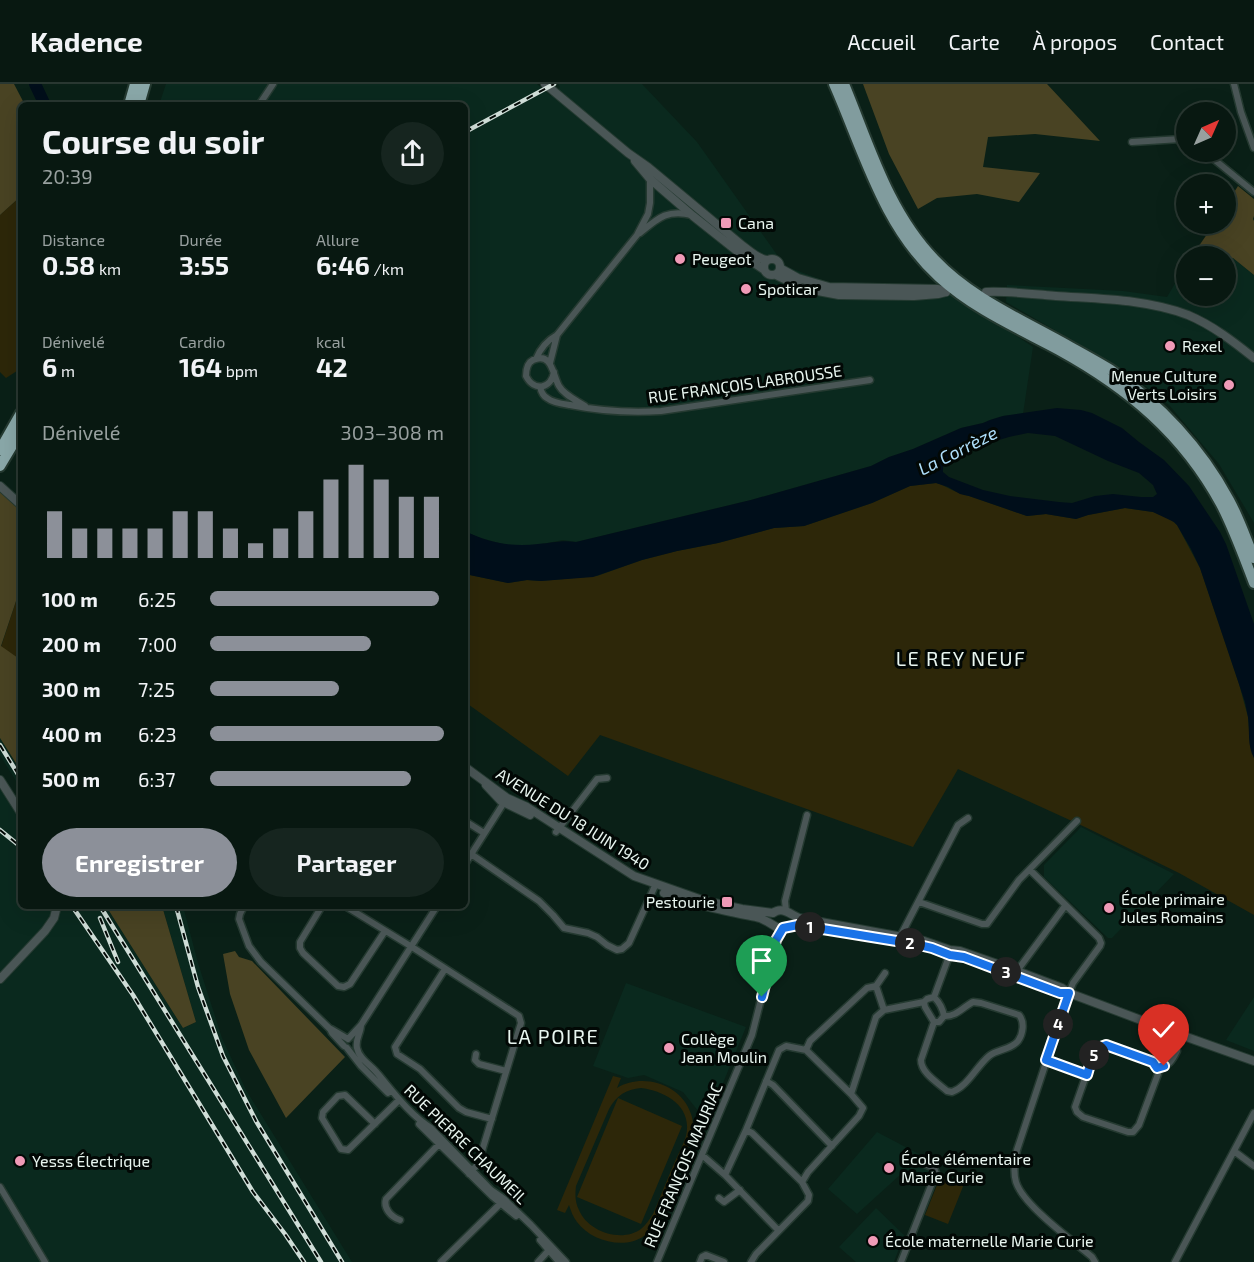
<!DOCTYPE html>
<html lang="fr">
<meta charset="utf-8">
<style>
:root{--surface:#081811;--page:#16251f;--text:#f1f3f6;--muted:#98a09f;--line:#293731;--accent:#8c9099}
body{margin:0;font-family:"Exo 2",sans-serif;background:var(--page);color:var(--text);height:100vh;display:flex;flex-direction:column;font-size:22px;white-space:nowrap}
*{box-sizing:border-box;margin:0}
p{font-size:20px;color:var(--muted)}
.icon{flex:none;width:33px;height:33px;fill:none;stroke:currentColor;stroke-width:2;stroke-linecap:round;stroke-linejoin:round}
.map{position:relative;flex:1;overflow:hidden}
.drawer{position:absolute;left:18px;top:18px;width:450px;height:807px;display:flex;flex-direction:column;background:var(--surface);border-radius:9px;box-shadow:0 6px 24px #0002,0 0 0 2px var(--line)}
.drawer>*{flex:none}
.needle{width:39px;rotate:45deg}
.fabs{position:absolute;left:1176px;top:18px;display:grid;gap:12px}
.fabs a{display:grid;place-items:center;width:60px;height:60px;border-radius:50%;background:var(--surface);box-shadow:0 6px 24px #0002,0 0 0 2px var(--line);font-size:30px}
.pin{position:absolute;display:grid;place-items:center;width:51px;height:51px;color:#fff;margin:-62px -26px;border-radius:50% 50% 50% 0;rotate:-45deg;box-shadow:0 0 6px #0007}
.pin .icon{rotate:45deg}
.km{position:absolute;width:30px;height:30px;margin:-15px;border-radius:50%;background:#222;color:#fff;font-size:16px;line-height:30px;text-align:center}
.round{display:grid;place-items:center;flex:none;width:63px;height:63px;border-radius:32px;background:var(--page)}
.summary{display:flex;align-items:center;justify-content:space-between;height:102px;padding:0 24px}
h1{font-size:33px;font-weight:700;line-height:45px}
.stats{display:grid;grid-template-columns:repeat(3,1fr);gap:9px;height:102px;padding:6px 24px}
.stats div{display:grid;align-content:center}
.stats b{font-size:26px;font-weight:700}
.stats small{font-size:16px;font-weight:400}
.stats p{font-size:16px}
.chart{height:168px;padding:12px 24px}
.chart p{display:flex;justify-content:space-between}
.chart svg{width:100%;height:108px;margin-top:6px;stroke:var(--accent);stroke-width:6}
.primary-button{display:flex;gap:12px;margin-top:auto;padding:12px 24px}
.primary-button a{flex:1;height:69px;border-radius:36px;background:var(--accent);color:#fff;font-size:24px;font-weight:700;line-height:69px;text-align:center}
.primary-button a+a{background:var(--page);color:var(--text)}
ul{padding:0 24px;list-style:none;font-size:20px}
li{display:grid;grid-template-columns:96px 72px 1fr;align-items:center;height:45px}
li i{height:15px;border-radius:8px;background:var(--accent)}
header{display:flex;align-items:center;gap:36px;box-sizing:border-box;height:84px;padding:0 30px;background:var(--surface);border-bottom:2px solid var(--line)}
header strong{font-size:28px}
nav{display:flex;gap:33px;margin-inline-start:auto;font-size:21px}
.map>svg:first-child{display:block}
.built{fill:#0a291e}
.green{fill:#2d2709;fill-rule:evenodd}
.forest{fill:#494323}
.water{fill:#000e1a;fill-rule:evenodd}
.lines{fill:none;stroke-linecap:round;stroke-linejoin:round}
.river{stroke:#000e1a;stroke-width:12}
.minor-casing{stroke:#253a31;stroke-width:9}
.tertiary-casing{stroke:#253a31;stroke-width:10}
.trunk-casing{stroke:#253a31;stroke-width:14}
.motorway-casing{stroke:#253a31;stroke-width:14}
.minor{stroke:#4a5656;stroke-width:6}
.tertiary{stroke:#4a5656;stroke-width:8}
.trunk{stroke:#819c9e;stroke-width:10}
.motorway{stroke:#8aa8a9;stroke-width:10}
.rail-casing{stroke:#cfddd7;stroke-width:4.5}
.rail{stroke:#020805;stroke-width:2;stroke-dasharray:7;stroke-linecap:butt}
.route-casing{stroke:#fff;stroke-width:12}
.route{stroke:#1a73e8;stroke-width:8}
.poi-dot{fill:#f09ab7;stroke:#020805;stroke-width:2}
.labels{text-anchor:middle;stroke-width:6;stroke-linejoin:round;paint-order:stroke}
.poi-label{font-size:16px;fill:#e9f6f0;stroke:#020805;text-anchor:start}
.street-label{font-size:16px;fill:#e9f6f0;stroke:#020805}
.water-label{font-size:18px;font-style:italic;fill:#aedffb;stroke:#020805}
.quarter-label{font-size:20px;letter-spacing:1.5px;fill:#e9f6f0;stroke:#020805}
</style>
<header>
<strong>Kadence</strong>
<nav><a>Accueil</a><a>Carte</a><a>À propos</a><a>Contact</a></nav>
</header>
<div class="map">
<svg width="1254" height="1178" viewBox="0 0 1254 1178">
<rect width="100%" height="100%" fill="#0a2017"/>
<!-- built -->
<path class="built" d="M166 0H537L551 12 560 3 558 0H642L697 58 785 182 830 199 941 201 1033 263 1023 330 1003 332 990 336 983 339 961 344 913 365 889 373 871 382 751 416 576 458 563 456 537 461H506L477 453 465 447V21H159Z
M1233 174 1254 191V439L1219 380 1169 321 1129 289 1006 218 1007 201 1123 207 1167 213 1186 181V212H1226V175Z
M0 654 21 687V705L0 671Z
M0 701 21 734V822H66L69 827 71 822H106L183 944 196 938 162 822H183L198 879 222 954 246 1006 352 1178H0Z
M1081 743 1174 790 1112 854H1108L1044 793V781Z
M626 899 746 943 707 1038 683 1008 644 991 628 994 593 982Z
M1254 913V967L1226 956Z
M877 1048 934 1078 925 1099 900 1091 857 1130 828 1105Z
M876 1124 904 1151 894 1178H856L839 1163Z"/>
<!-- green -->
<path class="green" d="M21 112V282L20 285 6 294 0 288V131Z
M936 399C947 402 957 410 969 412L1027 432 1046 430 1076 435 1088 431 1125 424 1153 428 1170 435 1177 441 1200 484 1239 600 1248 633 1250 661 1254 674V831L1179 789 1085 743 958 685 913 763 600 651 568 692 465 618V490L508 499 527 496 541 497 597 492 642 476 677 467 718 459 774 444 804 442 872 419 910 402Z
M21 502V576L1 563Z
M613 992 621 994 617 1004C643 988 682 1001 691 1030 694 1038 693 1045 692 1053L659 1133C655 1140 651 1147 644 1152 624 1166 591 1157 577 1138 573 1133 571 1127 569 1121L565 1129 557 1126ZM641 1004C665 1007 693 1022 686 1052 683 1062 677 1072 673 1082 666 1098 660 1114 653 1130 649 1136 646 1141 641 1145 622 1159 588 1148 579 1126 575 1118 575 1111 576 1102L609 1025C616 1012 626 1005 641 1004Z
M618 1014 682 1042 641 1140 577 1113Z
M941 1091 964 1100 948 1140 925 1131Z"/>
<!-- forest -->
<path class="forest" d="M0 0H14L25 21H21V112L0 131Z
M863 0H1047L1100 57 1035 50 988 53 983 83 1040 89 1019 118 977 110 937 114 918 125 889 70Z
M1238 102 1254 115V132L1253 135 1254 137V191L1233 174 1226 175V172H1192L1214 140H1226V121Z
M0 407 21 426V502L1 562 21 576V687L0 654Z
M106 822H162L196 938 183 944Z
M235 867 239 873 252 877 345 973 286 1034 249 966 230 910 223 870Z"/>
<!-- water -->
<path class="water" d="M1057 324 1081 326 1092 329 1122 344 1139 358 1164 376 1189 402 1220 448 1226 460 1254 540V674C1247 662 1250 646 1248 633 1247 628 1246 623 1245 618L1200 484 1191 465 1177 441 1174 438 1153 428 1125 424 1088 431 1076 435 1046 430 1027 432 969 412 960 410 948 403 936 399 910 402 872 419 804 442 774 444 718 459 677 467 642 476 593 493 541 497 527 496 508 499 465 490V447C489 459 512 463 538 460 553 459 561 456 576 458L751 416 871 382 889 373 913 365 961 344 983 339 990 336 1003 332ZM1028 349 1055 352 1108 377 1139 389 1153 401 1157 410 1153 413H1141L1113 410 1095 412 1072 419 1059 418 1010 412 983 406 949 393 943 388C942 379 948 373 956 369L1009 353Z"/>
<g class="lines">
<!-- river -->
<path class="river" d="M35 0 45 21"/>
<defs>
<path id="minor" d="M1234 0 1241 28 1254 64
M259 21 273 0
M1132 58 1181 55 1186 56
M1205 68 1254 108
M640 149C658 134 667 125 692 131
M536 275C540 265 548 256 557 251L637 151 648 130 650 119V95
M550 279 557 251
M554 288C551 305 534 308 526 292 526 285 527 279 533 276 552 267 553 292 559 302 564 311 576 316 585 322
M540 303C541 307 543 312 547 314 553 319 563 320 570 321 600 327 630 329 661 327L870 296
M465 737 484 749
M556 748 597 695 607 694
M471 770 539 817 553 831 564 844 588 849 597 853 607 861 617 866 622 865 629 859 654 804
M465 780 505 717
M1030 786 1099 854 1101 859 1100 862 1073 899 1069 909 1017 1066C1015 1077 1013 1088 1016 1098 1023 1121 1073 1157 1092 1173L1095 1178
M919 818 982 840H987L1019 796 1077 737
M244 822 240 830 239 835 249 862 261 878 330 945 332 949 344 962
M322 822 300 858V864L303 869 338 902 344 903 350 900 385 847
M345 822 412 863 519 932 521 939 478 1080 469 1090
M786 827 785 817 807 731
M900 857 902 849 958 741 968 734
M445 885 395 963 397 970 420 985 459 1024 466 1028 492 1035
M1017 887 1065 822
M876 902 884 926
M934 913 948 875 950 866
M934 913C939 918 943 926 944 932
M924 918 925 923 934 938
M973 918 981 919 1019 931C1025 938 1023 950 1018 957 1011 966 997 965 989 972 976 983 968 1002 952 1008L947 1007C938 999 921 989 921 976L934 938H939L944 932C956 933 963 923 973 918Z
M361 941C361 949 355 955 357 964 359 975 371 981 378 990 394 1009 410 1031 431 1044L491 1106 504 1115 531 1141 566 1178
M331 945 348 955
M348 955 361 941 437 822
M1106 961 1153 978 1157 984 1158 990 1139 1041 1133 1048H1128L1083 1033 1077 1028 1075 1023 1095 966 1100 963Z
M347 964 361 982 388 1009
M806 966 810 957 867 904 876 902 885 889
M476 970 475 976 479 980 506 987
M1046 976 1087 991
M1157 984C1169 982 1172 977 1177 967
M766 997 773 1001 832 1062
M375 1040 345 1011 338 1012 323 1028 322 1034 341 1065 348 1066 399 1016
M419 1040 493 1113 516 1132
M746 1046 752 1049 802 1098
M1234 1067 1254 1082
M702 1071 725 1091 778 1146
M725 1091 746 1046 779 966 786 962 806 966 851 1010
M0 1103 45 1178
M719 1114 724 1118 740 1106
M400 1136C391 1133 383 1124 386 1115L440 1059
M540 1156 559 1178
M441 1178 502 1118
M538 1178 549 1166
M657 1178 752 951 776 856 783 844
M700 1178 702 1173 706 1171 724 1178
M751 1178 756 1170 808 1117 809 1111 802 1098 808 1088 859 1032 863 1024 851 1010 876 933 884 926 924 918 927 915 934 913
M901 1178 936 1089 934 1084 906 1072
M1175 1178 1254 1029"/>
<path id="tertiary" d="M545 0 628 69 648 83 743 162C750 167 758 175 767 176
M635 77 650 95 693 132 742 171 763 185
M764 183a8 8 0 1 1 16 0a8 8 0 1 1-16 0Z
M780 184 798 194 829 203 938 205 946 208
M776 191 802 204 839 211 914 212 938 210 946 208
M986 208C1009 207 1033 210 1056 212 1099 215 1147 215 1188 231 1212 241 1234 258 1254 274
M0 402 21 421
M465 683 507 714 527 723 634 792 705 817 742 825 773 829C782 822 790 830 799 834L924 857 950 866 960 867 1017 887 1062 904 1069 909 1181 951 1254 977
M0 696 21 729
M486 701 501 717 530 731
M664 809C695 821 727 827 760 834L768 838 778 844 798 841 852 849
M0 895 45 847 54 834 57 822"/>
<path id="trunk" d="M834 0C864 68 883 142 939 193 974 225 1018 244 1059 266 1128 304 1183 350 1221 420 1234 445 1244 473 1254 499
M844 0C869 60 888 128 935 176 968 211 1014 232 1056 255 1074 265 1093 275 1111 286 1159 319 1201 364 1229 416 1239 434 1246 455 1254 474"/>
<path id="motorway" d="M129 21 135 0
M139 21 145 0
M0 366 21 329
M0 382 21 347"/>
</defs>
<!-- minor casing -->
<use href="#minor" class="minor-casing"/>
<!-- tertiary casing -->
<use href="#tertiary" class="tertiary-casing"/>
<!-- trunk casing -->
<use href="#trunk" class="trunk-casing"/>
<!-- motorway casing -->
<use href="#motorway" class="motorway-casing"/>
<!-- minor -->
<use href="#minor" class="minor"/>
<!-- tertiary -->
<use href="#tertiary" class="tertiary"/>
<!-- trunk -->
<use href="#trunk" class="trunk"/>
<!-- motorway -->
<use href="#motorway" class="motorway"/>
<defs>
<path id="rail" d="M465 48 554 0
M0 661 21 695
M0 746 21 763
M72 822 133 911 253 1108 285 1150 304 1178
M100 822 321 1178
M176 822 198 903 223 972 256 1037 342 1178
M100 834 118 878"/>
</defs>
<!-- rail casing -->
<use href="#rail" class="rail-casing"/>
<!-- rail -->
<use href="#rail" class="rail"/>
</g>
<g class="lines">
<defs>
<path id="route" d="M762 913 776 856 783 844 798 841 915 860 932 864 950 871 964 873 1060 909H1069L1046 976 1087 991C1091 978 1092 965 1106 961L1153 978 1157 984 1164 982"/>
</defs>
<!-- route casing -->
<use href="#route" class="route-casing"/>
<!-- route -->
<use href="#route" class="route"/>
</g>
<!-- markers -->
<g class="poi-dot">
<rect x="720" y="133" width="12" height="12" rx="3"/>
<circle cx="680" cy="175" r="6"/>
<circle cx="746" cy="205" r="6"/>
<circle cx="1170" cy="262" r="6"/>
<circle cx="1229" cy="301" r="6"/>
<rect x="721" y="812" width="12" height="12" rx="3"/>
<circle cx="1109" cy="824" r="6"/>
<circle cx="669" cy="964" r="6"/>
<circle cx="20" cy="1077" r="6"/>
<circle cx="889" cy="1084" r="6"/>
<circle cx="873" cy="1157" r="6"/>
</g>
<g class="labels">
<!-- poi labels -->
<g class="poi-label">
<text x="738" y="145">Cana</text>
<text x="692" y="181">Peugeot</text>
<text x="758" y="211">Spoticar</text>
<text x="1182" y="268">Rexel</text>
<text x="1217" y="298" text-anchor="end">Menue Culture<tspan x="1217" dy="18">Verts Loisirs</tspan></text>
<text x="1121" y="821">École primaire<tspan x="1121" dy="18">Jules Romains</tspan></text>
<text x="715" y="824" text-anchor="end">Pestourie</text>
<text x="681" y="961">Collège<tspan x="681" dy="18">Jean Moulin</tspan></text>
<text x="901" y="1081">École élémentaire<tspan x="901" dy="18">Marie Curie</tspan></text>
<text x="32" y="1083">Yesss Électrique</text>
<text x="885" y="1163">École maternelle Marie Curie</text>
</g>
<!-- street labels -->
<g class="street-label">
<text transform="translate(745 300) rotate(-8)" y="6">RUE FRANÇOIS LABROUSSE</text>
<text transform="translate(573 735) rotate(32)" y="6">AVENUE DU 18 JUIN 1940</text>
<text transform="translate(466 1060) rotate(44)" y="6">RUE PIERRE CHAUMEIL</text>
<text transform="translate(683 1081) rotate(-67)" y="6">RUE FRANÇOIS MAURIAC</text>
</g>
<!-- water labels -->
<g class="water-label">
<text transform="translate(958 367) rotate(-27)" y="6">La Corrèze</text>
</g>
<!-- quarter labels -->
<g class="quarter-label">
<text x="961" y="582">LE REY NEUF</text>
<text x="553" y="960">LA POIRE</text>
</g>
</g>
</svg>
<div class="fabs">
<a><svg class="needle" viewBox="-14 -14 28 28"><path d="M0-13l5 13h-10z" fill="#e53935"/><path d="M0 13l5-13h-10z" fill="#98a09f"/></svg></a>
<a>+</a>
<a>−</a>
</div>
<div class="pin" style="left:762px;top:913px;background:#1e9e55"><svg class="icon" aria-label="arrive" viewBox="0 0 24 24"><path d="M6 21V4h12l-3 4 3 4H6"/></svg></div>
<div class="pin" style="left:1164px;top:982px;background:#d93025"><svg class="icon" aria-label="check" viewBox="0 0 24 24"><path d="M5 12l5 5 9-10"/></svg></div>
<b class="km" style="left:810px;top:843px">1</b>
<b class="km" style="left:910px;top:859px">2</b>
<b class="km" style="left:1006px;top:888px">3</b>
<b class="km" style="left:1058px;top:940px">4</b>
<b class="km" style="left:1094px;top:971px">5</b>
<section class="drawer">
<div class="summary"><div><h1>Course du soir</h1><p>20:39</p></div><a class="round"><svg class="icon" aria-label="share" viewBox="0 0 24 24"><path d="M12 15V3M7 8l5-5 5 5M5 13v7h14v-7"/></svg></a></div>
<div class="stats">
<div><p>Distance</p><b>0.58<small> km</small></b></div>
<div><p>Durée</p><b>3:55</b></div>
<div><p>Allure</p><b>6:46<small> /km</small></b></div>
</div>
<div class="stats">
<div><p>Dénivelé</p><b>6<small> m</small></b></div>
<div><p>Cardio</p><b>164<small> bpm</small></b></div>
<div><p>kcal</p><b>42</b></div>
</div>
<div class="chart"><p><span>Dénivelé</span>303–308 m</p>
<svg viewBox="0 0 160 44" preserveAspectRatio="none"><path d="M5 44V25M15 44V32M25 44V32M35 44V32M45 44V32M55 44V25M65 44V25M75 44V32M85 44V38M95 44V32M105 44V25M115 44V12M125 44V6M135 44V12M145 44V19M155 44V19"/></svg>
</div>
<ul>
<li><b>100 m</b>6:25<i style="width:98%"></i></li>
<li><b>200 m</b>7:00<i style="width:69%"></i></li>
<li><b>300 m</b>7:25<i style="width:55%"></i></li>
<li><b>400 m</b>6:23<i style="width:100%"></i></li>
<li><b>500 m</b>6:37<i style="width:86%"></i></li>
</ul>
<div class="primary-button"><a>Enregistrer</a><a>Partager</a></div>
</section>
</div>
